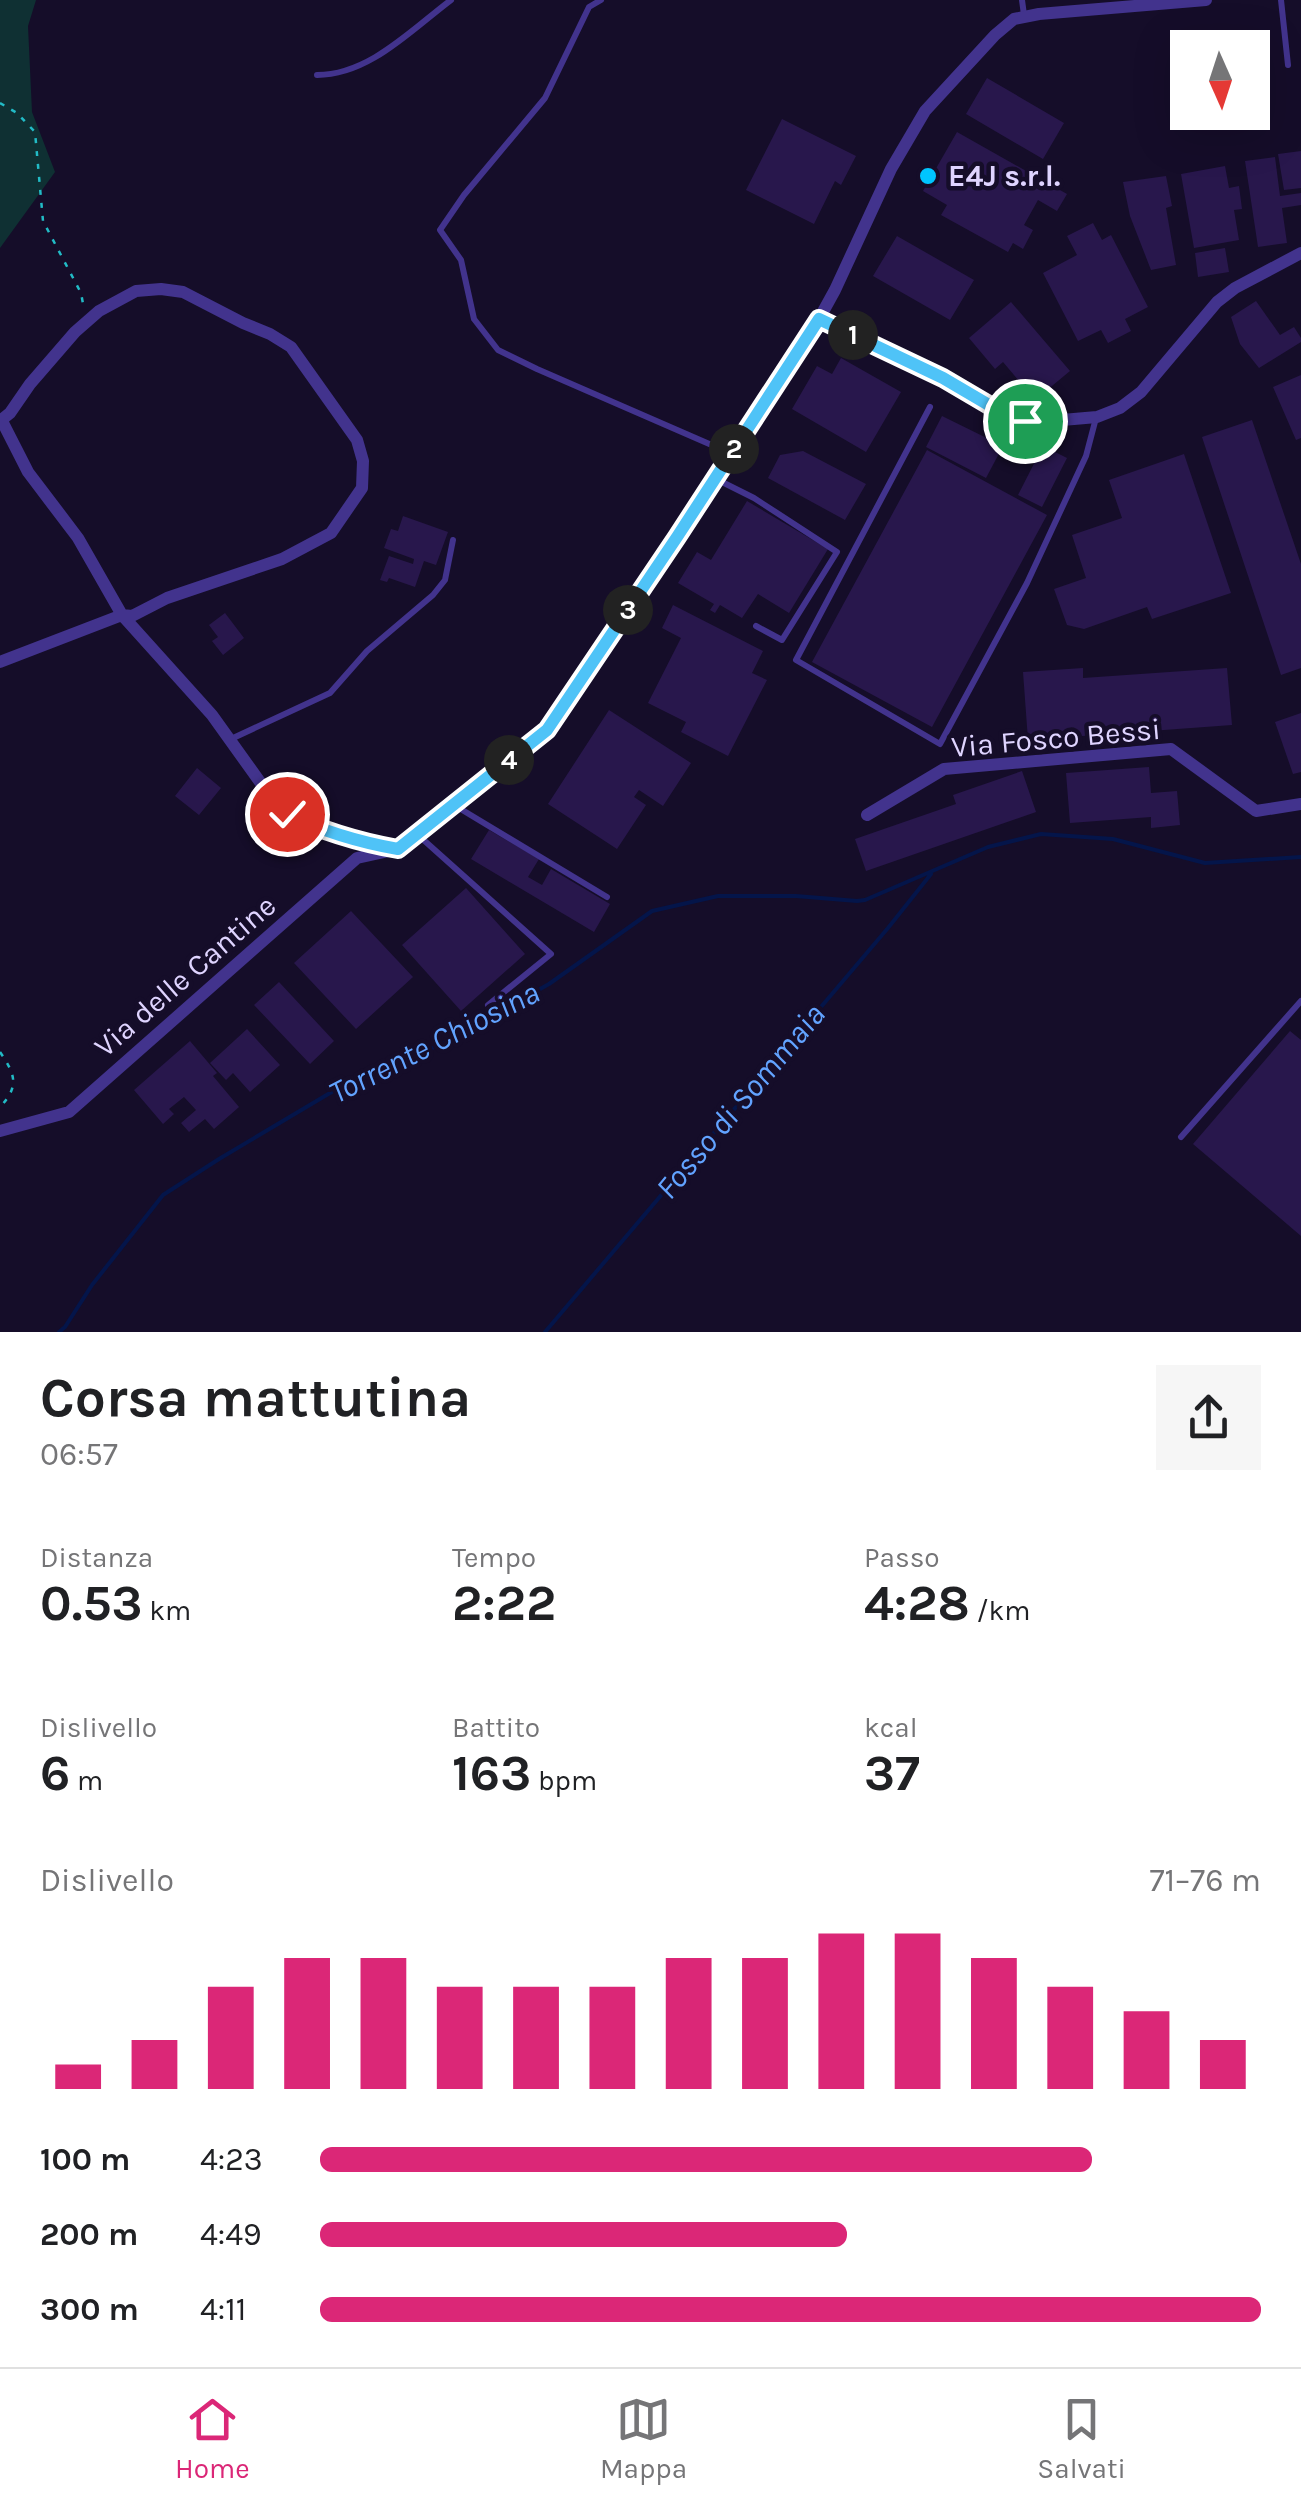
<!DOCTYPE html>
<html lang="it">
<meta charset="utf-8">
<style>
:root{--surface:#fff;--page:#f6f6f6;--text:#202124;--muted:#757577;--line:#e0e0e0;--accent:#db2777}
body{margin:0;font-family:Karla,sans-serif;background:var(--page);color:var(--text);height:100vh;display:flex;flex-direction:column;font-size:38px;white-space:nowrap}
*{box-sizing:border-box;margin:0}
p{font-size:32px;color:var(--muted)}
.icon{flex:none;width:55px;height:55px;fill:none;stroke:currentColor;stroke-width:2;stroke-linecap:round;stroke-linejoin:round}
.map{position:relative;height:1332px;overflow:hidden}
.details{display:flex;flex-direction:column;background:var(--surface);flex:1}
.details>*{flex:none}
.needle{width:65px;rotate:177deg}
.buttons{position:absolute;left:1170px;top:30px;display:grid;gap:20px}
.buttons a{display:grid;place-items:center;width:100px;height:100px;border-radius:0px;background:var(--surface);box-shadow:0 10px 40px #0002;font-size:50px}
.pin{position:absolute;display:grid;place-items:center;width:85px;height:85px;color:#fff;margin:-42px;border:5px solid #fff;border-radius:50%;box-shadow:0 2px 10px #0007}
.km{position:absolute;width:50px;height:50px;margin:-25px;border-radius:50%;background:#222;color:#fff;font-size:28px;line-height:50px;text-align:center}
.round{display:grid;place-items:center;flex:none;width:105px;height:105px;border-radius:0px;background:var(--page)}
.head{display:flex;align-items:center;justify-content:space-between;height:170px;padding:0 40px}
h1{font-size:55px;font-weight:700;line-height:75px}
.stats{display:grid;grid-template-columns:repeat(3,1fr);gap:15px;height:170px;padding:10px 40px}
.stats div{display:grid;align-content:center}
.stats b{font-size:50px;font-weight:700}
.stats small{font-size:28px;font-weight:400}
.stats p{font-size:28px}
.chart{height:280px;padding:20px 40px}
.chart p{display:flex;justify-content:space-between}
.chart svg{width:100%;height:180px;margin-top:10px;stroke:var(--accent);stroke-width:6}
ul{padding:0 40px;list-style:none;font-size:32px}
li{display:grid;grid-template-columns:160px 120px 1fr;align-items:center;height:75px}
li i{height:25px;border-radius:12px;background:var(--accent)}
.menu{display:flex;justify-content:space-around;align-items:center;height:140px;border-top:2px solid var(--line);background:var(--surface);font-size:28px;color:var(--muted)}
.menu a{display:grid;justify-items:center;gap:5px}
.menu .active{color:var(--accent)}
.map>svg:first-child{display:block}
.green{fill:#0f3033}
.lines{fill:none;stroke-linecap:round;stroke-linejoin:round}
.stream{stroke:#04154a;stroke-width:4}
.building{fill:#28174c}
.path{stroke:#22bbc6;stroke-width:2.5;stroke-dasharray:5 8;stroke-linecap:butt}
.service{stroke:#42338d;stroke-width:6}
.minor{stroke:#42338d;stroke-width:12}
.route-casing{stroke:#fff;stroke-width:20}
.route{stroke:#4fc3f7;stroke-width:12}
.poi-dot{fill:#00c5ff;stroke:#150d29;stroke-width:4}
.labels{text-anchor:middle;stroke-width:9;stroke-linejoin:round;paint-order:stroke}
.poi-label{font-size:30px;font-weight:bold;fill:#dfd4ff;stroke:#150d29;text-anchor:start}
.street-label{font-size:30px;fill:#dfd4ff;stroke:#150d29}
.water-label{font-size:32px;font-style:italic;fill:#62a3ff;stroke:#150d29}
</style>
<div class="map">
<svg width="1301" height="1332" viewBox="0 0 1301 1332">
<rect width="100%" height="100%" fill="#150d29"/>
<!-- green -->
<path class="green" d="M0 0H36L28 26 32 112 55 172 0 248Z"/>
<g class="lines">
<!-- stream -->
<path class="stream" d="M59 1332 65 1327 92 1285 163 1195 219 1159 330 1093 446 1042 549 984 652 911 718 896H796L857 901 865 900 988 847 1041 834 1113 839 1205 863 1301 857
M545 1332 888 928 931 874"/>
</g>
<!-- building -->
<path class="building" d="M987 78 1064 123 1043 159 966 114Z
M782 119 856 156 841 185 835 181 814 224 746 190Z
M957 132 1067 194 1057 211 1038 200 1024 225 1033 230 1023 249 1013 243 1008 252 941 215 947 205 923 191Z
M1301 151V188L1284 190 1278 154Z
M1275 157 1280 196 1301 193V205L1282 208 1287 243 1258 247 1245 161Z
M1225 166 1229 188 1239 186 1242 209 1234 210 1239 240 1194 248 1181 174Z
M1166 176 1172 206 1166 208 1176 265 1151 270 1130 216 1123 182Z
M1093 223 1102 240 1111 235 1148 307 1125 319 1131 331 1108 343 1101 330 1078 341 1043 273 1077 255 1067 236Z
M897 236 974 280 950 320 873 276Z
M1225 248 1229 272 1198 277 1195 253Z
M1256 301 1280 335 1294 327 1301 338V342L1259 368 1240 344 1231 317Z
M1011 302 1070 371 1035 400 1003 362 995 369 969 338Z
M841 358 901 392 866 452 792 409 817 366 832 374Z
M1301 375V438L1296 440 1273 387Z
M942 416 1003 446 986 478 926 447Z
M1252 420 1301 564V668L1281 675 1202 437Z
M1043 446 1067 458 1042 507 1018 495Z
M927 450 1047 515 932 727 812 662Z
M803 451 866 484 845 520 768 478 780 455Z
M1184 454 1231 593 1152 619 1147 607 1084 629 1067 625 1054 589 1086 578 1072 535 1122 518 1109 480Z
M747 501 828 549 789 613 758 594 742 618 720 605 715 613 710 610 714 604 678 583 697 552 711 560Z
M403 516 448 532 436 565 424 561 415 587 389 578 387 582 380 580 389 556 413 564 414 559 384 548 391 529 398 531Z
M673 605 763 651 752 673 767 680 728 756 681 732 686 722 648 703 681 638 662 628Z
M225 613 244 638 223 655 212 641 218 637 209 625Z
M1083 668V678L1227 668 1232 725 1028 740 1023 672Z
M609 710 691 763 663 806 639 790 634 797 646 805 617 849 548 804Z
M1301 713V772L1293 774 1275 722Z
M1149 767 1151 793 1177 791 1180 825 1151 828V817L1070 823 1066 773Z
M197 768 221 788 199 815 175 796Z
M1022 771 1036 812 866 871 855 839 956 804 953 795Z
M489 830 539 859 528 877 542 885 551 869 610 904 594 932 471 859Z
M466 888 525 954 461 1011 402 945Z
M351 911 413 977 356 1029 294 963Z
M279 982 334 1041 310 1064 254 1005Z
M247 1029 280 1065 250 1092 233 1073 226 1080 210 1063Z
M1290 1031 1301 1040V1236L1193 1144Z
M190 1041 217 1073 213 1076 239 1107 214 1129 205 1119 189 1132 181 1123 196 1110 184 1097 169 1109 174 1114 163 1124 134 1090Z"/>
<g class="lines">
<!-- path -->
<path class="path" d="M0 103 17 113 35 132 43 221 81 293 84 309
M0 1052C15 1074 20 1086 0 1107"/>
<!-- service -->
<path class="service" d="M601 0 589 7 545 98 464 195 440 230 461 260 474 319 498 350 537 369 730 453
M1022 0 1024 15
M1281 0 1288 65
M317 75C369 75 411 30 451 0
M930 407 796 660 940 744 1027 583 1086 456 1096 418
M716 479 754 498 837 552 782 640 756 626
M231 739 330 693 367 651 433 595 445 580 453 540
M454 805 607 897
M418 835 551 954 488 1005
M1181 1137 1301 1001"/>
<!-- minor -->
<path class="minor" d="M819 319 943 378 1011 418 1039 422 1097 417 1120 408 1141 392 1217 302 1235 288 1301 253
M0 421 10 413 30 384 75 332 99 311 136 291 161 289 183 292 243 323 270 334 291 347 357 440 363 461 362 488 331 533 282 559 167 598 132 616 122 615 0 662
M2 421 28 472 78 538 122 615 212 715 260 782 287 814 320 830 355 842 391 848
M867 815 944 769 1171 749 1256 811 1301 804
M0 1131 69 1112 357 858 398 849 547 730 677 537 819 319 835 290 891 169 925 111 995 35 1014 19 1039 14 1206 0"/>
</g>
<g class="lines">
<defs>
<path id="route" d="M287 814C324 832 358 842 398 849L547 730 677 537 819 319 943 378 1011 418 1025 421"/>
</defs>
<!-- route casing -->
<use href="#route" class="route-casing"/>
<!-- route -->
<use href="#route" class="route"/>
</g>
<!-- markers -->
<circle class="poi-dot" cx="928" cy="176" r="10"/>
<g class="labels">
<!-- poi labels -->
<g class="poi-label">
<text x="948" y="186">E4J s.r.l.</text>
</g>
<!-- street labels -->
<g class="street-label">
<text transform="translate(1056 738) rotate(-5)" y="10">Via Fosco Bessi</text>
<text transform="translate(185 976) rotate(-41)" y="10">Via delle Cantine</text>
</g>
<!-- water labels -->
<g class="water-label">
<text transform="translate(434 1042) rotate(-27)" y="11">Torrente Chiosina</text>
<text transform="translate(740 1101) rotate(-50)" y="11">Fosso di Sommaia</text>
</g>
</g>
</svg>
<div class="buttons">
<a><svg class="needle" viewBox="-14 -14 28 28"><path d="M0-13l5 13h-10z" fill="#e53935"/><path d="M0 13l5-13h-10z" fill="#757577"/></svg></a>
</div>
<div class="pin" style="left:1025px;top:421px;background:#1e9e55"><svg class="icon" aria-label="arrive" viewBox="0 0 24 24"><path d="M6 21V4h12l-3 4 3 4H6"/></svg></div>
<div class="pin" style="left:287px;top:814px;background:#d93025"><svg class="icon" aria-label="check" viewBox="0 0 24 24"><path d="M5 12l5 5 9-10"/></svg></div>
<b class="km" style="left:853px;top:335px">1</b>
<b class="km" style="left:734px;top:449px">2</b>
<b class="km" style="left:628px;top:610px">3</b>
<b class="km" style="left:509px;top:760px">4</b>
</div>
<section class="details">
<div class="head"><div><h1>Corsa mattutina</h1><p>06:57</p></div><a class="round"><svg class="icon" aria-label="share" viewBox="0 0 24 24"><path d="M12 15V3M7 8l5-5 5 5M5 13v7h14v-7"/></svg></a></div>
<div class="stats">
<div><p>Distanza</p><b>0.53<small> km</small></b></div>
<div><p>Tempo</p><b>2:22</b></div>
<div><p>Passo</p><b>4:28<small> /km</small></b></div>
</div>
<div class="stats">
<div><p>Dislivello</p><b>6<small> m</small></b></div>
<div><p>Battito</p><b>163<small> bpm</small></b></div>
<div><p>kcal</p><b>37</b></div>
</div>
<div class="chart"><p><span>Dislivello</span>71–76 m</p>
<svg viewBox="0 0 160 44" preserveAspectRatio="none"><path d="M5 44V38M15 44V32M25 44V19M35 44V12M45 44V12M55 44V19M65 44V19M75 44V19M85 44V12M95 44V12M105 44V6M115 44V6M125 44V12M135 44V19M145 44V25M155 44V32"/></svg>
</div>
<ul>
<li><b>100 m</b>4:23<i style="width:82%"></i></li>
<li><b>200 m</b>4:49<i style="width:56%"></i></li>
<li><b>300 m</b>4:11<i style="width:100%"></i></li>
</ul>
</section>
<nav class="menu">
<a class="active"><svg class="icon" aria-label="home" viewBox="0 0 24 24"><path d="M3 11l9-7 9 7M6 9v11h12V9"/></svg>Home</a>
<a><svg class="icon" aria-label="map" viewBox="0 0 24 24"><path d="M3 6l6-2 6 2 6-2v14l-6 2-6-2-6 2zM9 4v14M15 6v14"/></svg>Mappa</a>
<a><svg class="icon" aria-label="saved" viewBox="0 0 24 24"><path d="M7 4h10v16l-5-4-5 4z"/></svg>Salvati</a>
</nav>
